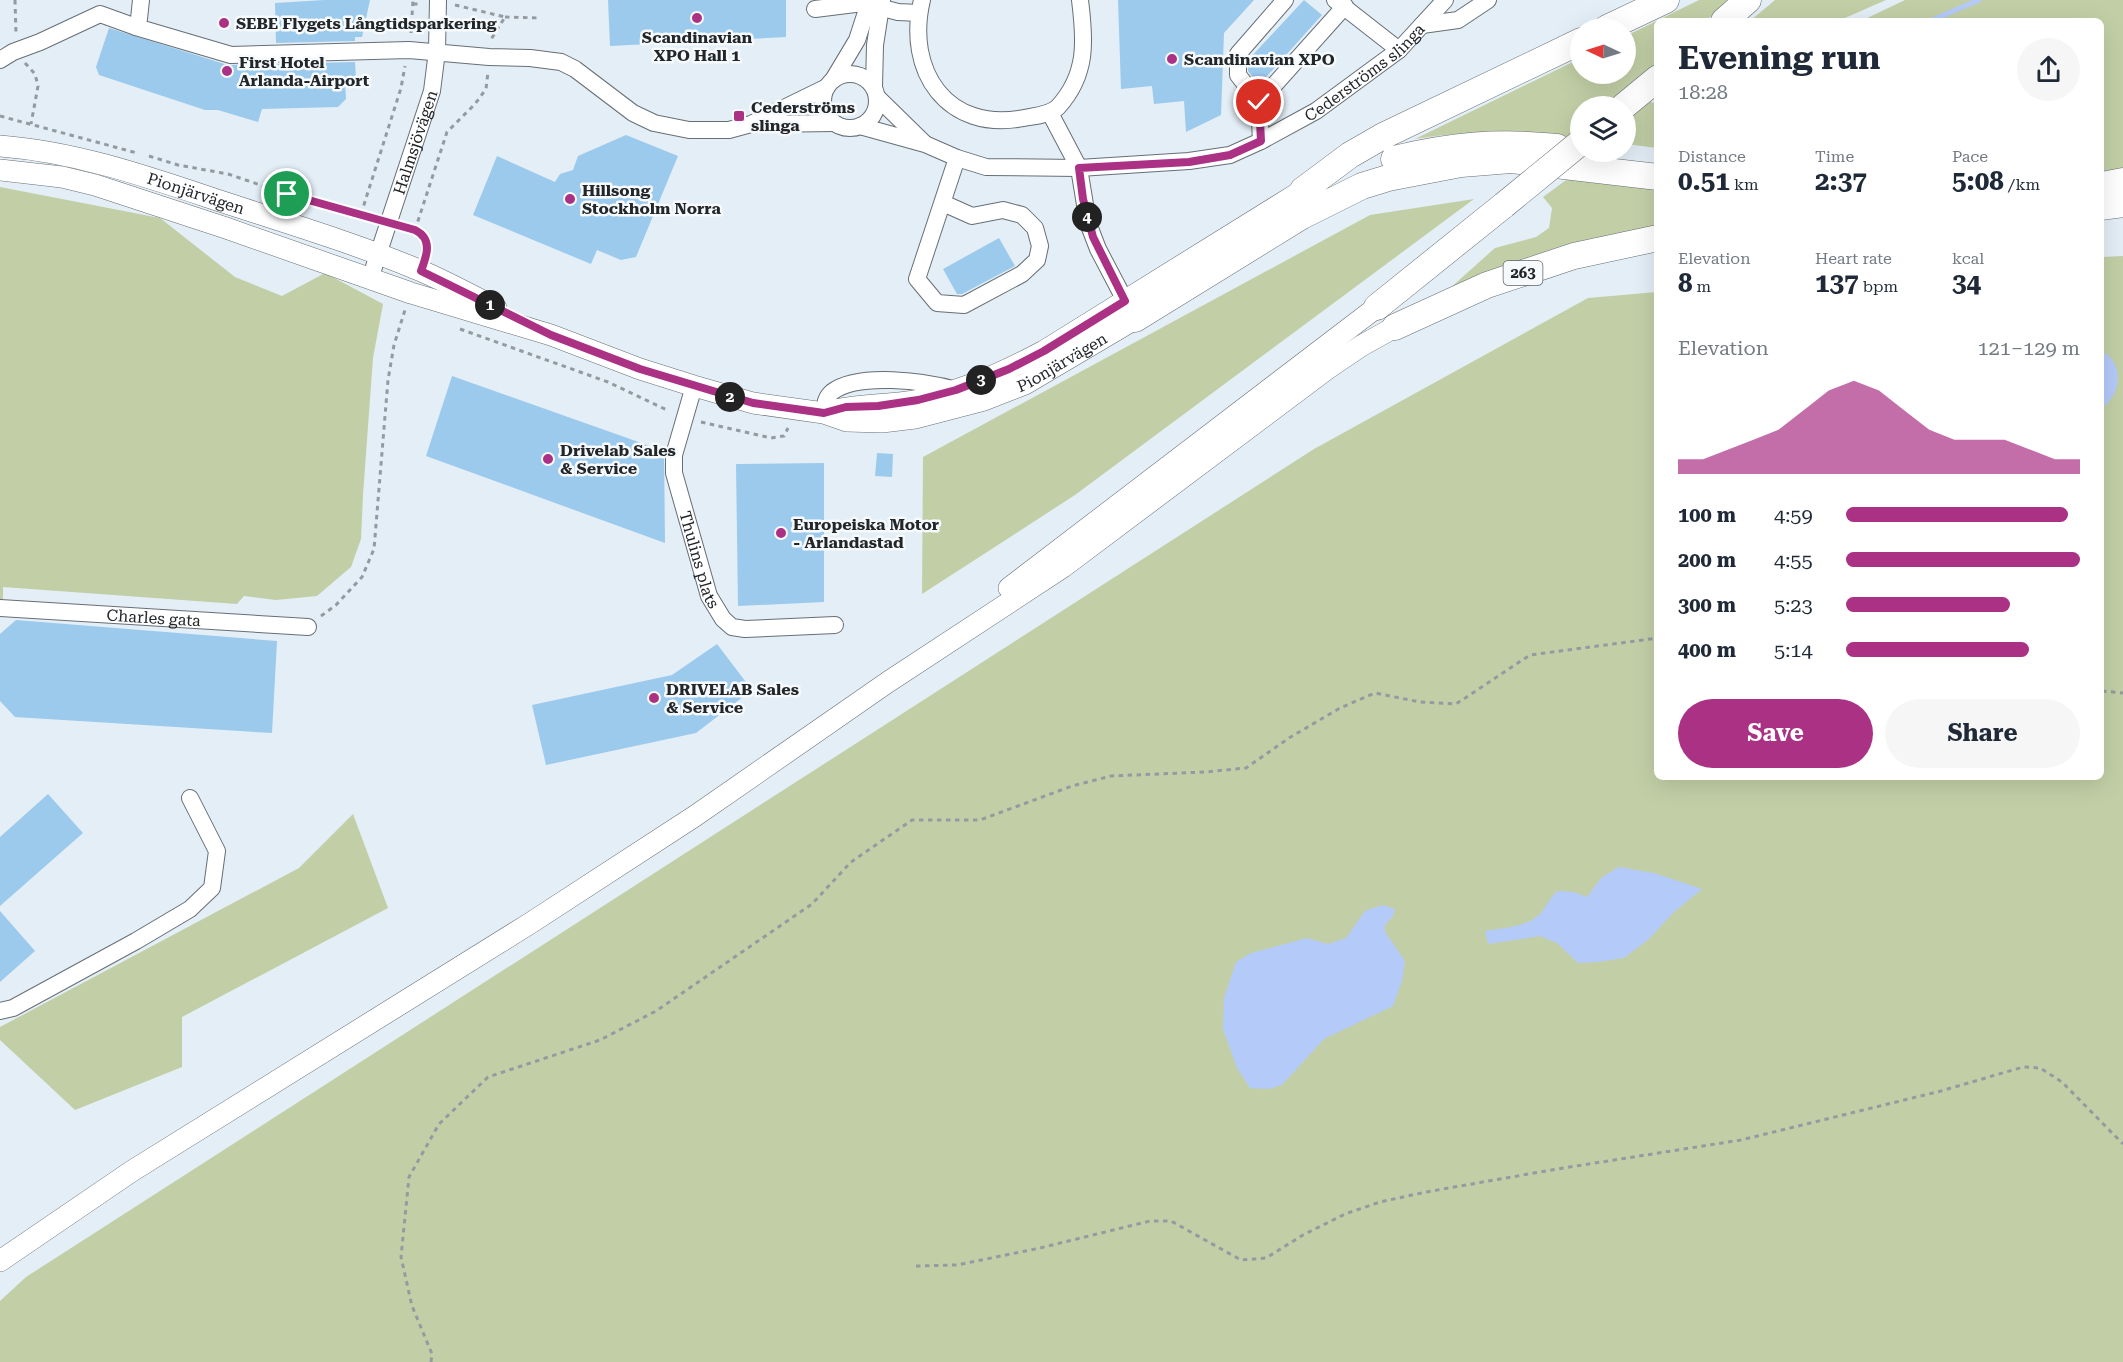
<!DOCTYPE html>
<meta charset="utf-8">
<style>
:root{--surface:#fff;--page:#f6f6f7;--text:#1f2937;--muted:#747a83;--accent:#ab3185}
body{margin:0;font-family:"Roboto Serif",serif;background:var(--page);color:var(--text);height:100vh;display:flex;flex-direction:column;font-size:22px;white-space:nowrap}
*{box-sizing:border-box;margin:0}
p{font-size:20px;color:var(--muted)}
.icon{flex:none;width:33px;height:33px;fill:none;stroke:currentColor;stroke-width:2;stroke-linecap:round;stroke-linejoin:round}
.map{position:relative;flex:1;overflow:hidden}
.side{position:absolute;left:1654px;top:18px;width:450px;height:762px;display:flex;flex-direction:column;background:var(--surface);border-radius:9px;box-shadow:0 6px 24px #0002}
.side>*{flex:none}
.needle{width:39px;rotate:274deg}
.fabs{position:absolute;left:1570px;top:18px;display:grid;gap:12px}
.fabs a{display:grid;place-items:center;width:66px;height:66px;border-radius:50%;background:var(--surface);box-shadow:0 6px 24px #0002;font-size:30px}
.pin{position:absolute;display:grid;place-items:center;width:51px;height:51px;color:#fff;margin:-26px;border:3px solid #fff;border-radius:50%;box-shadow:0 2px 6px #0007}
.km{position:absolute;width:30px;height:30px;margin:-15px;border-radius:50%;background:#222;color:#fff;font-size:16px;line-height:30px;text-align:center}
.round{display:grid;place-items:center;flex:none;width:63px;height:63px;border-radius:32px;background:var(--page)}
.overview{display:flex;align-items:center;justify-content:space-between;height:102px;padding:0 24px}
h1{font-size:33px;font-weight:700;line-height:45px}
.stats{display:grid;grid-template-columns:repeat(3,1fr);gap:9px;height:102px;padding:6px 24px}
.stats div{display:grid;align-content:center}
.stats b{font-size:26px;font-weight:700}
.stats small{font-size:16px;font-weight:400}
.stats p{font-size:16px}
.chart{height:168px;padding:12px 24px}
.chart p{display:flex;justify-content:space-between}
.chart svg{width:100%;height:108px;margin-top:6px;fill:var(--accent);opacity:.7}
.primary-button{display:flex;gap:12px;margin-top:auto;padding:12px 24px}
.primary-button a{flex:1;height:69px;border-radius:36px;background:var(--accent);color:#fff;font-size:24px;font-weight:700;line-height:69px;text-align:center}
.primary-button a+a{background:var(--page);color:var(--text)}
ul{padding:0 24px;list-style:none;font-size:20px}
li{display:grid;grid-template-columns:96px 72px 1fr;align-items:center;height:45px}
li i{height:15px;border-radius:8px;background:var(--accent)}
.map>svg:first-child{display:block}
.green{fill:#c2cfa6}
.water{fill:#b4caf9}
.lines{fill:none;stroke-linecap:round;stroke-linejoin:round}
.stream{stroke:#b4caf9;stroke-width:5}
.building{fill:#9ccaed}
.minor-casing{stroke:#666f75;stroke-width:18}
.major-casing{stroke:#666f75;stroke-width:22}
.highway-casing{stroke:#666f75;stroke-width:27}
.path{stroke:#939ba1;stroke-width:3;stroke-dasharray:4.5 4.5;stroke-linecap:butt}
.minor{stroke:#fff;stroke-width:16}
.major{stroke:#fff;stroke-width:21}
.highway{stroke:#fff;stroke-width:26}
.highway-bridge-casing{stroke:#666f75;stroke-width:27;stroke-linecap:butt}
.highway-bridge{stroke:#fff;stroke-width:26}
.route-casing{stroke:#fff;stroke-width:12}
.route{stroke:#ab3185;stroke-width:8}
.poi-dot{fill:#ab3185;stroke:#f6fafd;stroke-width:2}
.labels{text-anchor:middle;stroke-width:5;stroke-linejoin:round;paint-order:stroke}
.shield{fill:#f6fafd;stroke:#626669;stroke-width:1.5}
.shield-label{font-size:15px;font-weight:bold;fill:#222629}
.poi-label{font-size:16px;font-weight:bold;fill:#222629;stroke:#f6fafd;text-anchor:start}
.street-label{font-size:16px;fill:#222629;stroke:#f6fafd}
</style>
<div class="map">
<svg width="2123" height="1362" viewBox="0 0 2123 1362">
<rect width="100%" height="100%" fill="#e4eef6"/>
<!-- green -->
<path class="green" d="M1699 0H1728L1706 21H1658L1657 64 1628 90 1653 103 1657 100V148L1626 144V106H1581V138C1526 131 1470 130 1415 139L1581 58V74H1626V36Z
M1775 0H1886L1838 21H1750Z
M1905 0H2123V170L2102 174V21H1861Z
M1573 175 1657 187V228L1511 264 1448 290 1495 248 1536 237 1549 228 1552 208 1543 197Z
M0 187 160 218 235 277 282 296 325 273 383 304 373 358 363 495 361 539 351 567 317 596 276 600 244 596 237 604 3 587V602L0 600Z
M1474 199 1075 495 922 594 923 457 1370 215Z
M2123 256V1362H0V1301L26 1277 1314 449 1588 298 1657 292 1658 777H2102V257Z
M353 814 388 908 182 1017V1067L75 1110 0 1040V1027L299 868Z"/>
<!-- water -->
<path class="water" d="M2102 351C2123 362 2123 393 2102 408Z
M1619 867 1654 873 1702 889 1673 913 1649 939 1624 958 1598 962 1578 963 1557 943 1540 936 1488 944 1485 931C1502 928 1527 927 1540 914 1546 907 1550 898 1557 891L1574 892 1587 897 1602 877Z
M1382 905 1395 909 1393 916 1385 925V932L1405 961 1402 981 1393 1006 1324 1039 1282 1085 1269 1089 1250 1088 1237 1068 1223 1029 1224 998 1236 962 1251 953 1307 938 1328 944 1346 938 1365 911Z"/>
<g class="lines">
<!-- stream -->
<path class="stream" d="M1930 21 1979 0"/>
</g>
<!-- building -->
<path class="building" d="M324 0H370L362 37H355V41L276 43 275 3Z
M608 0H786V37L610 46Z
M1118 0H1254L1224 33 1221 115 1186 132 1184 101 1154 104 1152 86 1121 89Z
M1304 0 1322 15 1259 85 1248 71V60Z
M109 28 228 65 355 62 356 79 345 80 346 99 338 107 262 109 258 122 218 110H205L99 75 96 67Z
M626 135 678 156 636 257 621 260 597 250 591 264 473 215 497 156 555 182 560 174 573 170 578 156Z
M999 238 1015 266 962 294H957L943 269Z
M452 376 664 451 665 543 426 456Z
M877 453 893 454 892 477 875 476Z
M824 463V602L738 606 736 464Z
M16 620 277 641 272 733 15 717 0 701V634Z
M717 644 752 690 696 733 546 765 532 705 672 675Z
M48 794 83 833 0 906V837Z
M0 911 35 951 0 982Z"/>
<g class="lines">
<defs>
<g id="minor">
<path d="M922 0C905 71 947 133 1024 118 1034 116 1050 115 1058 107 1088 74 1085 40 1080 0"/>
<path d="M1335 0 1399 50"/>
<path d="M815 9 863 3 898 12 919 13"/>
<path d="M1422 25 1458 20 1488 0"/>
<path d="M136 27 139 19 141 0"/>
<path d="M0 60 13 52 40 42 100 14 136 27 231 55 409 50 489 57 530 58 561 62 575 69 633 113 654 123 689 130H729L751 124 827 87"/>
<circle cx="850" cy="101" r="27"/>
<path d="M833 80 857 40 870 0"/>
<path d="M874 87 875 45 882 0"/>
<path d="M877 97 924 143"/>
<path d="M1259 102 1345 6"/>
<path d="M1050 113 1079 168 1088 223 1098 249 1130 310"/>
<path d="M758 124 834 123"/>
<path id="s1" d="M860 126 925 144 957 158 986 167 1079 168 1189 161 1230 155 1261 141 1316 111 1399 50 1445 0"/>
<path d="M1261 141 1259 102 1238 75V54L1285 0"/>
<path d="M943 203 972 216 1003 210 1022 215 1035 228 1040 246 1037 260 1022 274 964 305 937 303 917 279 957 158"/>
<path id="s2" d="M370 279 432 91 437 51 438 0"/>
<path id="s3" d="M694 386 674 455V473L709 596 723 619 732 627 745 629 835 625"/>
<path d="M824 413C825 405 825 398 832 392 858 372 926 381 956 390"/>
<path id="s4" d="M0 608 308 627"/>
<path d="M0 1011 13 1008 136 941 190 909 212 888 217 851 190 798"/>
</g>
<g id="major">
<path id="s5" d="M0 146C77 152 148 177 220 201 287 223 354 243 419 270 445 281 471 295 496 308"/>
<path id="s6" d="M0 170 62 177 95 185 226 228 411 293 551 335 640 369 694 386 753 403 824 413 847 421 882 422 915 418 984 400 1025 384 1135 319"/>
<path d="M827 412C857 404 888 406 919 400 963 391 1004 372 1044 351L1303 190"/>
<path d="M1009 588 1377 307"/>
<path d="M0 1261 132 1171 529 924 695 816 888 682 1063 567 1327 369 1361 346 1395 327"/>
</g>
<path id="highway" d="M1724 21 1748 0
M1607 28 1666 0
M1624 106 1658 78
M1394 159C1452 145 1498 141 1557 147
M2102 185 2123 181
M1303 190 1350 155 1383 136 1581 41
M2102 207 2123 204
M1377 307 1504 205
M1135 319 1302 216 1362 186 1388 178 1461 164 1511 160 1658 177
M1395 327 1487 285 1574 256 1658 238"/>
</defs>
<!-- minor casing -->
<use href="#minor" class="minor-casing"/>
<!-- major casing -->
<use href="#major" class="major-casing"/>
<!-- highway casing -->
<use href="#highway" class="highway-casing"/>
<!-- path -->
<path class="path" d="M15 0 16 34
M413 4H422
M455 5 505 17 490 41
M505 17 541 18
M411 33 413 0
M25 63 35 74 38 86 31 124
M0 116 137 153
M149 156 178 165 228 174 287 194 374 217
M361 214 401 88 405 66
M404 226C419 231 428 237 427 254
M415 230 447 132 475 104 486 89 488 72
M460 329 608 382 669 411
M701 422 771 438 784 436 788 428
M321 616 336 605 362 577 374 549 388 380 394 345 405 310
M2102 691 2123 693
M916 1266 957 1265 1040 1248 1150 1221H1171L1241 1260 1266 1258 1303 1235 1345 1214 1380 1202 1426 1192 1557 1169 1741 1140 1941 1091 2023 1067 2040 1068 2062 1082 2123 1144
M431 1362 432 1354 412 1306 401 1257 409 1177 439 1124 488 1077 600 1040 656 1011 812 904 851 862 912 820H980L1072 786 1111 776 1205 772 1246 768 1289 738 1340 708 1375 693 1420 702 1456 704 1530 655 1658 638"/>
<!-- minor -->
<use href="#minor" class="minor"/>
<!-- major -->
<use href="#major" class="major"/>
<!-- highway -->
<use href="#highway" class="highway"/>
<defs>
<path id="highway-bridge" d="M1504 205 1581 142"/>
</defs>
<!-- highway-bridge casing -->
<use href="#highway-bridge" class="highway-bridge-casing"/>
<!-- highway-bridge -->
<use href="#highway-bridge" class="highway-bridge"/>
</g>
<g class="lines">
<defs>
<path id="route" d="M287 194 415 230C433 239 427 255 421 271L551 335 640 369 753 403 824 413 846 407 878 406 918 400 956 390 1009 369 1044 351 1125 301 1093 237 1083 199 1079 168 1189 162 1230 155 1261 141 1259 102"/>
</defs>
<!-- route casing -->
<use href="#route" class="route-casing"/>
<!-- route -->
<use href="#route" class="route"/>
</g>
<!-- markers -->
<g class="poi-dot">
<circle cx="697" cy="18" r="6"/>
<circle cx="224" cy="23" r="6"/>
<circle cx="1172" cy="59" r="6"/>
<circle cx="227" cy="71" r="6"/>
<rect x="733" y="110" width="12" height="12" rx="3"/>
<circle cx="570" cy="199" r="6"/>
<circle cx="548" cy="459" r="6"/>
<circle cx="781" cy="533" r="6"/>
<circle cx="654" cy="698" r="6"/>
</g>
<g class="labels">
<!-- shield labels -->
<rect class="shield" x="1503.5" y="261" width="39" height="24" rx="4.5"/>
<g class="shield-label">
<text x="1523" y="278">263</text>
</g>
<!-- poi labels -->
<g class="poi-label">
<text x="236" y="29">SEBE Flygets Långtidsparkering</text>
<text x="697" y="43" text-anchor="middle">Scandinavian<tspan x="697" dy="18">XPO Hall 1</tspan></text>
<text x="1184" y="65">Scandinavian XPO</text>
<text x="239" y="68">First Hotel<tspan x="239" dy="18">Arlanda-Airport</tspan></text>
<text x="751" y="113">Cederströms<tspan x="751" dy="18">slinga</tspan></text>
<text x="582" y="196">Hillsong<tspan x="582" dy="18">Stockholm Norra</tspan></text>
<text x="560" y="456">Drivelab Sales<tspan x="560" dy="18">&amp; Service</tspan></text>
<text x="793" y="530">Europeiska Motor<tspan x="793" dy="18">- Arlandastad</tspan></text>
<text x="666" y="695">DRIVELAB Sales<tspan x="666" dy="18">&amp; Service</tspan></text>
</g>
<!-- street labels -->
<g class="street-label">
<text dy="6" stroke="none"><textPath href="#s1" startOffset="536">Cederströms slinga</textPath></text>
<text dy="6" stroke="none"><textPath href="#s2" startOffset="144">Halmsjövägen</textPath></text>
<text dy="6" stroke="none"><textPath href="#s5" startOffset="202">Pionjärvägen</textPath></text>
<text dy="6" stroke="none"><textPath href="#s6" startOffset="1112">Pionjärvägen</textPath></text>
<text dy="6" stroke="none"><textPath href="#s3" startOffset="180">Thulins plats</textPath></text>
<text dy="6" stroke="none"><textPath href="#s4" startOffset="154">Charles gata</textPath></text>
</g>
</g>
</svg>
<div class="fabs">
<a><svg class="needle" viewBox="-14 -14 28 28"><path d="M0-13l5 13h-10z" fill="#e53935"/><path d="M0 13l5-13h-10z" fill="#747a83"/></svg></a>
<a><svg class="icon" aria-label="layers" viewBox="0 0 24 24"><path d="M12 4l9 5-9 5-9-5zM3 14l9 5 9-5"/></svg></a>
</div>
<div class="pin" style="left:287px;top:194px;background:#1e9e55"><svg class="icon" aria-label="arrive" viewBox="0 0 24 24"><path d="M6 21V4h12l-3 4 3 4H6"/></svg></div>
<div class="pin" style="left:1259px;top:102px;background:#d93025"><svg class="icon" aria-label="check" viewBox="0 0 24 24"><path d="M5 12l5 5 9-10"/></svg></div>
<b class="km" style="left:490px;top:305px">1</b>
<b class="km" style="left:730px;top:397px">2</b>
<b class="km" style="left:981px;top:380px">3</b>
<b class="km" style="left:1087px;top:217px">4</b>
<section class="side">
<div class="overview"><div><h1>Evening run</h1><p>18:28</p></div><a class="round"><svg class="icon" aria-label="share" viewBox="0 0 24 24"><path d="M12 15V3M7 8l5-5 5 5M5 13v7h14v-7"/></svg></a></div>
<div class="stats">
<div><p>Distance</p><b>0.51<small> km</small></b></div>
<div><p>Time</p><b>2:37</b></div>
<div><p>Pace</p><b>5:08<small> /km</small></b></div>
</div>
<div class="stats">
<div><p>Elevation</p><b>8<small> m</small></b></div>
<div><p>Heart rate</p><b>137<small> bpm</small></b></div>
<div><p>kcal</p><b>34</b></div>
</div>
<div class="chart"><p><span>Elevation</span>121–129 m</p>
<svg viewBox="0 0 160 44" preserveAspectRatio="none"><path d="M0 44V38L10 38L20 34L30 30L40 26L50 18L60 10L70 6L80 10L90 18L100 26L110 30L120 30L130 30L140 34L150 38L160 38V44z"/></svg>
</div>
<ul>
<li><b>100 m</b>4:59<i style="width:95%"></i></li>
<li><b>200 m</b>4:55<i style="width:100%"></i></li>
<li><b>300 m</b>5:23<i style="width:70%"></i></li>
<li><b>400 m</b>5:14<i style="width:78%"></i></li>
</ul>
<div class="primary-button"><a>Save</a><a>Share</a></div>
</section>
</div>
